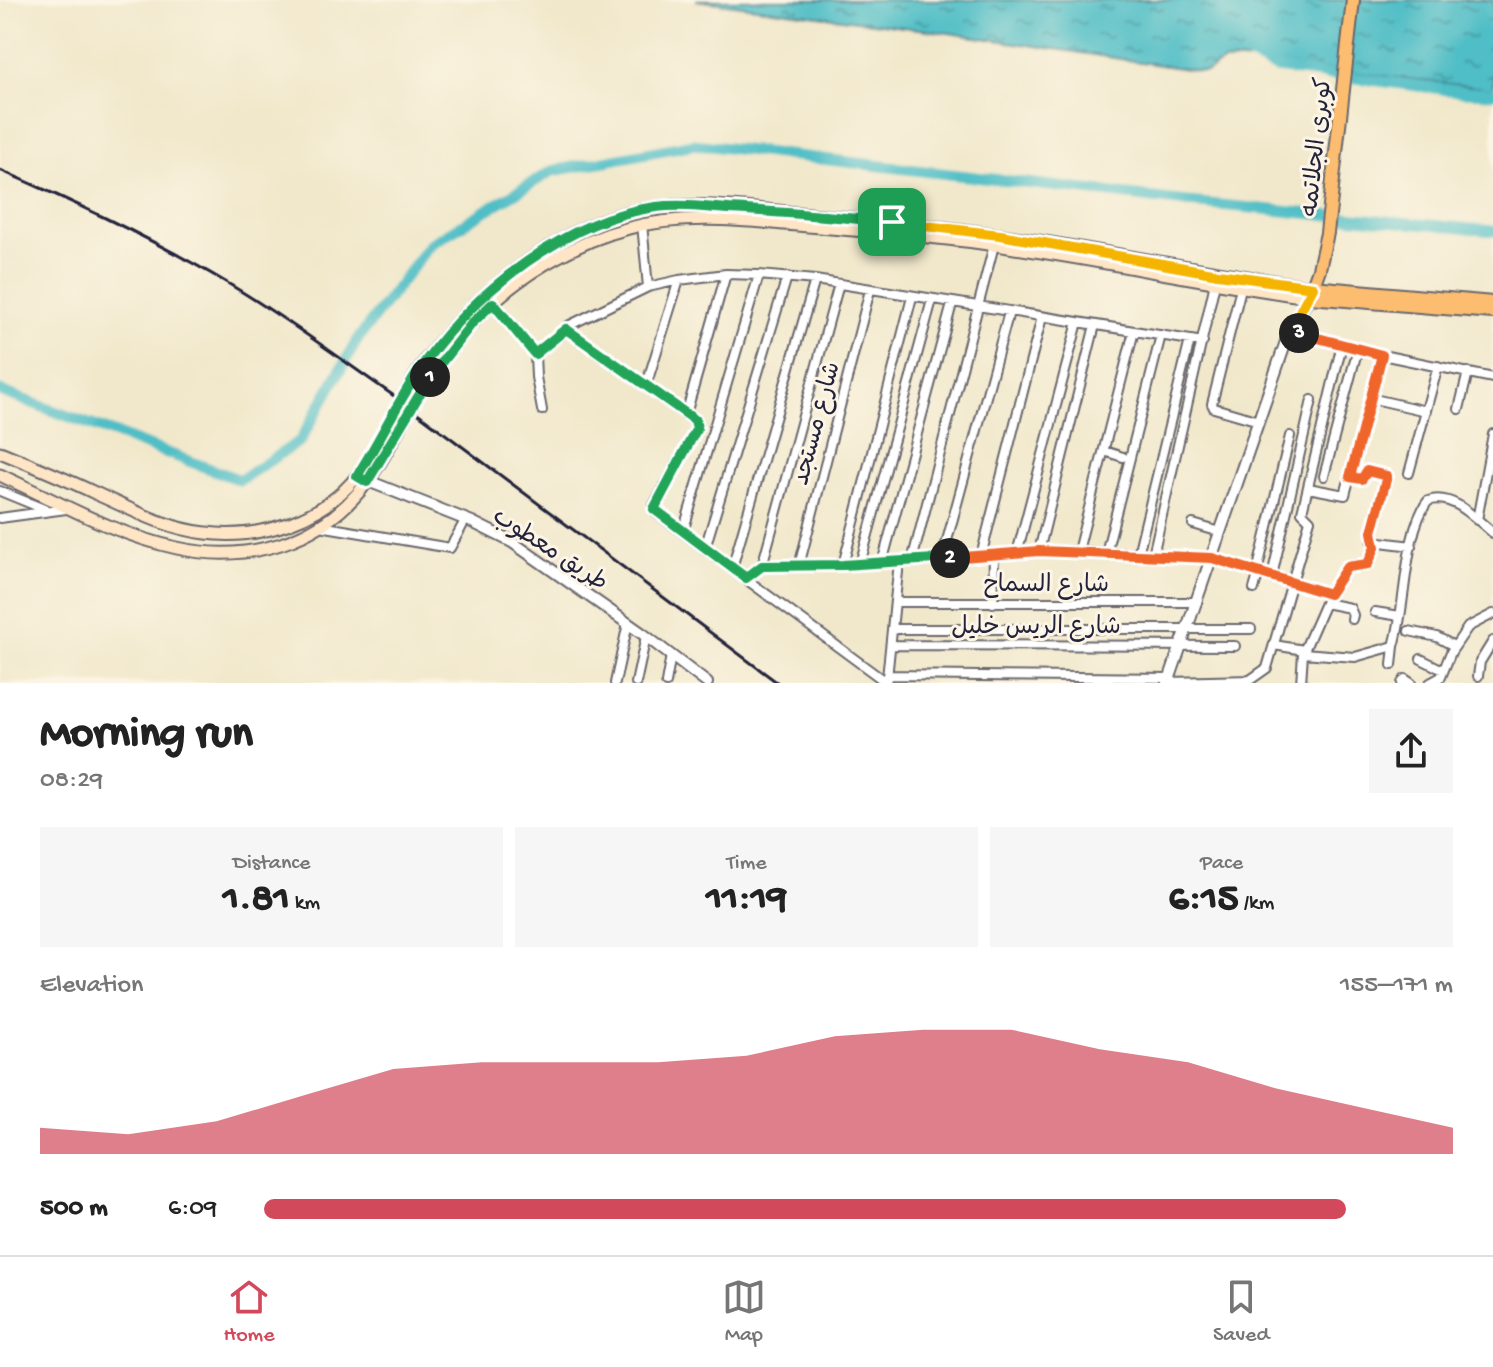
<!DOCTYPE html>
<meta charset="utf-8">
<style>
:root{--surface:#fff;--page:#f6f6f6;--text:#222;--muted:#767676;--line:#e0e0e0;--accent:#d1495b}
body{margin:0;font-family:"Gochi Hand","Playpen Sans Arabic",sans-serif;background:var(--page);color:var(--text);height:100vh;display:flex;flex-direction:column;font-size:30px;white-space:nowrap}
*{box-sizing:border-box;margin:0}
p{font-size:26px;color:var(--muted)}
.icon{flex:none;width:44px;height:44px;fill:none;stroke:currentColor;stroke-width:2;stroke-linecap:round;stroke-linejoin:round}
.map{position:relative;height:683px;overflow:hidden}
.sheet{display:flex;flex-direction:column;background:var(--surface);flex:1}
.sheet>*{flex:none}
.pin{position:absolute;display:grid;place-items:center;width:68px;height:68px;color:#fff;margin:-34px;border-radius:16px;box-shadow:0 4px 12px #0006}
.km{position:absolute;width:40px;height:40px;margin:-20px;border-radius:50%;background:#222;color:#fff;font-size:22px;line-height:40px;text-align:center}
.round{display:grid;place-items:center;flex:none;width:84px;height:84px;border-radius:0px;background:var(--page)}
.head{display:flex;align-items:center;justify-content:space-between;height:136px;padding:0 40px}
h1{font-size:44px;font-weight:700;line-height:60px}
.stats{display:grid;grid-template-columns:repeat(3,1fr);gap:12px;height:136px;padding:8px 40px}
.stats div{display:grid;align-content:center;border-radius:0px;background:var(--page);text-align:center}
.stats b{font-size:40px;font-weight:700}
.stats small{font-size:22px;font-weight:400}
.stats p{font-size:22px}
.chart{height:224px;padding:16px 40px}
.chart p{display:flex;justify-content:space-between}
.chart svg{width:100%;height:144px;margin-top:8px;fill:var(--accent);opacity:.7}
ul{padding:0 40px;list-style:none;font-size:26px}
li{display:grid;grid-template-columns:128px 96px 1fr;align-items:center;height:60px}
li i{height:20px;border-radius:10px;background:var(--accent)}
.tab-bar{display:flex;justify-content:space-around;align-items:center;height:112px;border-top:2px solid var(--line);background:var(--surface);font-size:22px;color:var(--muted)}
.tab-bar a{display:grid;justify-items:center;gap:4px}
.tab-bar .on{color:var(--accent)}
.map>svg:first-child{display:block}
.water{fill:url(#water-ripples);stroke:#397080;stroke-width:2}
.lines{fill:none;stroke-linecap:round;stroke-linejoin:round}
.canal{stroke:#50bec6;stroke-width:11}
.minor-casing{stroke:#6a676d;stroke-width:12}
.tertiary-casing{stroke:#6a676d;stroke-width:14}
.secondary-casing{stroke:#6a676d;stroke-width:15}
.primary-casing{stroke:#6a676d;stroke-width:16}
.minor{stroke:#fff;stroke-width:8}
.tertiary{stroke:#fff;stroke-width:10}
.secondary{stroke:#fee5c5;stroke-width:11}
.primary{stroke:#fcbd6f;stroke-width:12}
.rail{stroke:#22223b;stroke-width:3}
.split-1-casing{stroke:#fff;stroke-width:16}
.split-2-casing{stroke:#fff;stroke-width:16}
.split-3-casing{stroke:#fff;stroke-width:16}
.split-4-casing{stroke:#fff;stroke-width:16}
.split-1{stroke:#22a559;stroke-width:10}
.split-2{stroke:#22a559;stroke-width:10}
.split-3{stroke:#f0652b;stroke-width:10}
.split-4{stroke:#f5b400;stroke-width:10}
.labels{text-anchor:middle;stroke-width:6;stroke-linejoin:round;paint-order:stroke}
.street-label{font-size:24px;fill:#22223b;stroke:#fcf5e5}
</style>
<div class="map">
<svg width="1493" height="683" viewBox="0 0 1493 683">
<defs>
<pattern id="water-ripples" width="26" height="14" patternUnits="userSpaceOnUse" patternTransform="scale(2)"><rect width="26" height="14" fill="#50bec6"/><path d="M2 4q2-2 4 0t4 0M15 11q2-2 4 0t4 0" fill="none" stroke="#429aa2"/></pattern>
</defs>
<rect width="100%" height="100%" fill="#fcf5e5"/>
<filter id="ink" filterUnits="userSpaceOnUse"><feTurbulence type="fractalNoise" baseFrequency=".0125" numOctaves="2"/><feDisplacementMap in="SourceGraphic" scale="16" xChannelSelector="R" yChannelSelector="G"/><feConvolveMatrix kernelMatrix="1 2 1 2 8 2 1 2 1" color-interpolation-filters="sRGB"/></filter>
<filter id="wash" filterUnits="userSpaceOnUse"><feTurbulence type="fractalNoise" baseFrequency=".006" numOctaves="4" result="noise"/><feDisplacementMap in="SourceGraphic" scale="32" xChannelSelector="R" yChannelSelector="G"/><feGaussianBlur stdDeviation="1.8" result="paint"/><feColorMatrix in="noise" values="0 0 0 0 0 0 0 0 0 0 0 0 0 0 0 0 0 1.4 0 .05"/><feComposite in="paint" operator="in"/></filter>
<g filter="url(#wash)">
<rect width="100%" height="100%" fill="#f1e8cb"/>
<!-- water -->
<path class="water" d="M696 0H1493V89L1246 60 1224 62 1206 72 949 33Z"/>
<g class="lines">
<!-- canal -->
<path class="canal" d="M1250 56 1276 68 1466 92 1493 93
M0 391 240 480 300 441 358 339 430 244 552 171 694 144 1188 202 1493 231"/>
</g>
</g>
<g filter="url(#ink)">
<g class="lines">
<defs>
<path id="minor" d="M642 224 648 287
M1241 288 1212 404 1214 408 1259 421
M493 303 535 354 536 377 542 410
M566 329 696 422 697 428 654 505 655 512 887 683
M1290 330 1382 355 1493 378
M535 354 565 332 568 326 648 287 679 280 726 274 759 275 815 280 1203 342
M646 386 679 280
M1370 398 1426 411
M1459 409 1468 372
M686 414 726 274
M1104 451 1123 457
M1409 473 1438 366
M1324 476 1358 348
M1308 488 1345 495 1382 355
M0 491 44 509
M0 518 66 509
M1477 520 1493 434
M1193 524 1220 532
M320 526 450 548 466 519
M683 532 759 275
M1372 541 1412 546
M705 548 787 277
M1039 551 1095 325
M1078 551 1134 331
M1017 553 1078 322
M1106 553 1161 335
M1138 554 1190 340
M1153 555 1215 283
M981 556 1042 317
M942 559 1009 312
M912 561 994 245
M882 563 952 304
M860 564 932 300
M843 565 912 297
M762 566 839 284
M799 566 870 290
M732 568 815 280
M1257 572 1290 436
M1272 576 1312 400
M746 578 762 566 843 565 1039 551H1078L1212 558 1329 594 1303 653 1301 683
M1254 589 1259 572
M1329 594 1347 567 1368 564 1375 547 1372 532 1387 476 1367 471 1362 479 1350 477
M895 602H1197
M993 603 994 554
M1325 603 1350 608 1353 615 1352 619
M1375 612 1400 616
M892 629H1251
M1409 631 1437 637 1454 646
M891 645 1235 646
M1274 645 1304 650
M1303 653 1355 657 1394 646C1406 607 1404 532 1428 501 1452 492 1476 519 1493 533
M1421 659 1443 670
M1392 665 1394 646
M887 675 1170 678
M1478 676 1480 662 1493 641
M887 678 899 562
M1169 682 1250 680 1267 668 1310 520 1302 512 1342 344
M615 683 628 623
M636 683 646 636
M666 683 671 655
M1402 683 1405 679 1411 683
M1430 683 1441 677 1451 652 1468 627 1493 614"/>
<path id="tertiary" d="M363 479 472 522 512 542 643 634 707 683
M1168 683 1290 330 1309 297"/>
<path id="secondary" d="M0 452C32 465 64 478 95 493 130 509 167 529 206 533 260 540 324 519 358 475 385 440 400 396 426 360 472 298 549 234 625 213 681 198 751 209 809 214 877 221 946 226 1014 237 1114 253 1213 273 1313 287
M0 475C57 501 115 535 177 548 249 564 322 542 367 482 385 458 397 431 412 405 430 376 450 347 473 322 512 279 573 242 629 228 690 212 757 222 820 227 874 232 928 236 981 243 1091 258 1199 282 1309 297"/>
<path id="primary" d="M1353 0 1327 233 1319 269 1309 297 1493 312
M1313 287 1493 303"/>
</defs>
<!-- minor casing -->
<use href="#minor" class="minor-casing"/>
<!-- tertiary casing -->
<use href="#tertiary" class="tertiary-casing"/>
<!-- secondary casing -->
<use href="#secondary" class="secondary-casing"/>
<!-- primary casing -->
<use href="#primary" class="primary-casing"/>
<!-- minor -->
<use href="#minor" class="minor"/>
<!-- tertiary -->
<use href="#tertiary" class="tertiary"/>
<!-- secondary -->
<use href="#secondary" class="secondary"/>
<!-- primary -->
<use href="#primary" class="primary"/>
<!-- rail -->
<path class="rail" d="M0 170C79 204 155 240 229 284 288 319 343 361 400 400L778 683"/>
</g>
</g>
<g class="lines" filter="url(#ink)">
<defs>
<path id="split-1" d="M430 377 367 482 357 476C381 439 399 398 425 362 476 291 568 218 656 207 680 204 705 207 729 209 783 212 837 217 892 222"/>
<path id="split-2" d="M430 377 473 322 493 303 535 354 566 329 695 420 697 428 654 509 746 578 762 566 843 565 950 558"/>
<path id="split-3" d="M950 558 1039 551 1212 558 1329 594 1347 567 1368 564 1375 547 1372 532 1387 476 1367 471 1362 479 1350 477 1382 355 1299 333"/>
<path id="split-4" d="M892 222 1000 235 1218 274 1313 287 1290 330 1299 333"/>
</defs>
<!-- split-1 casing -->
<use href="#split-1" class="split-1-casing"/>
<!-- split-2 casing -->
<use href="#split-2" class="split-2-casing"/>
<!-- split-3 casing -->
<use href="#split-3" class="split-3-casing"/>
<!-- split-4 casing -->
<use href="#split-4" class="split-4-casing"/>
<!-- split-1 -->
<use href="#split-1" class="split-1"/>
<!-- split-2 -->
<use href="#split-2" class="split-2"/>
<!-- split-3 -->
<use href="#split-3" class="split-3"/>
<!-- split-4 -->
<use href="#split-4" class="split-4"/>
</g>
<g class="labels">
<!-- street labels -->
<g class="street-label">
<text transform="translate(1315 147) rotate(-84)" y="8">كوبرى الجلاتمه</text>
<text transform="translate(815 423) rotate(-75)" y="8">شارع مستجد</text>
<text transform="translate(551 548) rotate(33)" y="8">طريق معطوب</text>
<text x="1046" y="591">شارع السماح</text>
<text x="1036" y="633">شارع الريس خليل</text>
</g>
</g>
</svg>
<div class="pin" style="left:892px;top:222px;background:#1e9e55"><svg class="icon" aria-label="arrive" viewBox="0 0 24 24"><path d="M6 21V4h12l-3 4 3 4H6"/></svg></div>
<b class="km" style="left:430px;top:377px">1</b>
<b class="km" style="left:950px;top:558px">2</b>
<b class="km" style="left:1299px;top:333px">3</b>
</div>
<section class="sheet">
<div class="head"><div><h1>Morning run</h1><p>08:29</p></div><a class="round"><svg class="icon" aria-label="share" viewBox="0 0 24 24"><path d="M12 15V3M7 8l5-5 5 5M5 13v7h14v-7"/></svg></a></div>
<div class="stats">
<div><p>Distance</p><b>1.81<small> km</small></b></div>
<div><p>Time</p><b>11:19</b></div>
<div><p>Pace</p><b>6:15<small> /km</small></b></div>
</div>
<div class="chart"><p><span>Elevation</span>155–171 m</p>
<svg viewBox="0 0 160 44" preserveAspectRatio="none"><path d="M0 44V36L10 38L20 34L30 26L40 18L50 16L60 16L70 16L80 14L90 8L100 6L110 6L120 12L130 16L140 24L150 30L160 36V44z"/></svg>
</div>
<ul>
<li><b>500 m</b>6:09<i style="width:91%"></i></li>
</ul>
</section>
<nav class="tab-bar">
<a class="on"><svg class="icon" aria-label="home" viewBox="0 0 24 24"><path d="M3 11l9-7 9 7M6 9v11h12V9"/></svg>Home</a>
<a><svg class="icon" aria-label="map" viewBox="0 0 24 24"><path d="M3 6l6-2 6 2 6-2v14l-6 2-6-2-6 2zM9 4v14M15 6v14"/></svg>Map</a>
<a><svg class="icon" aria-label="saved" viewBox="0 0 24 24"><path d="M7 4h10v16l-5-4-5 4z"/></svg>Saved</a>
</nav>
